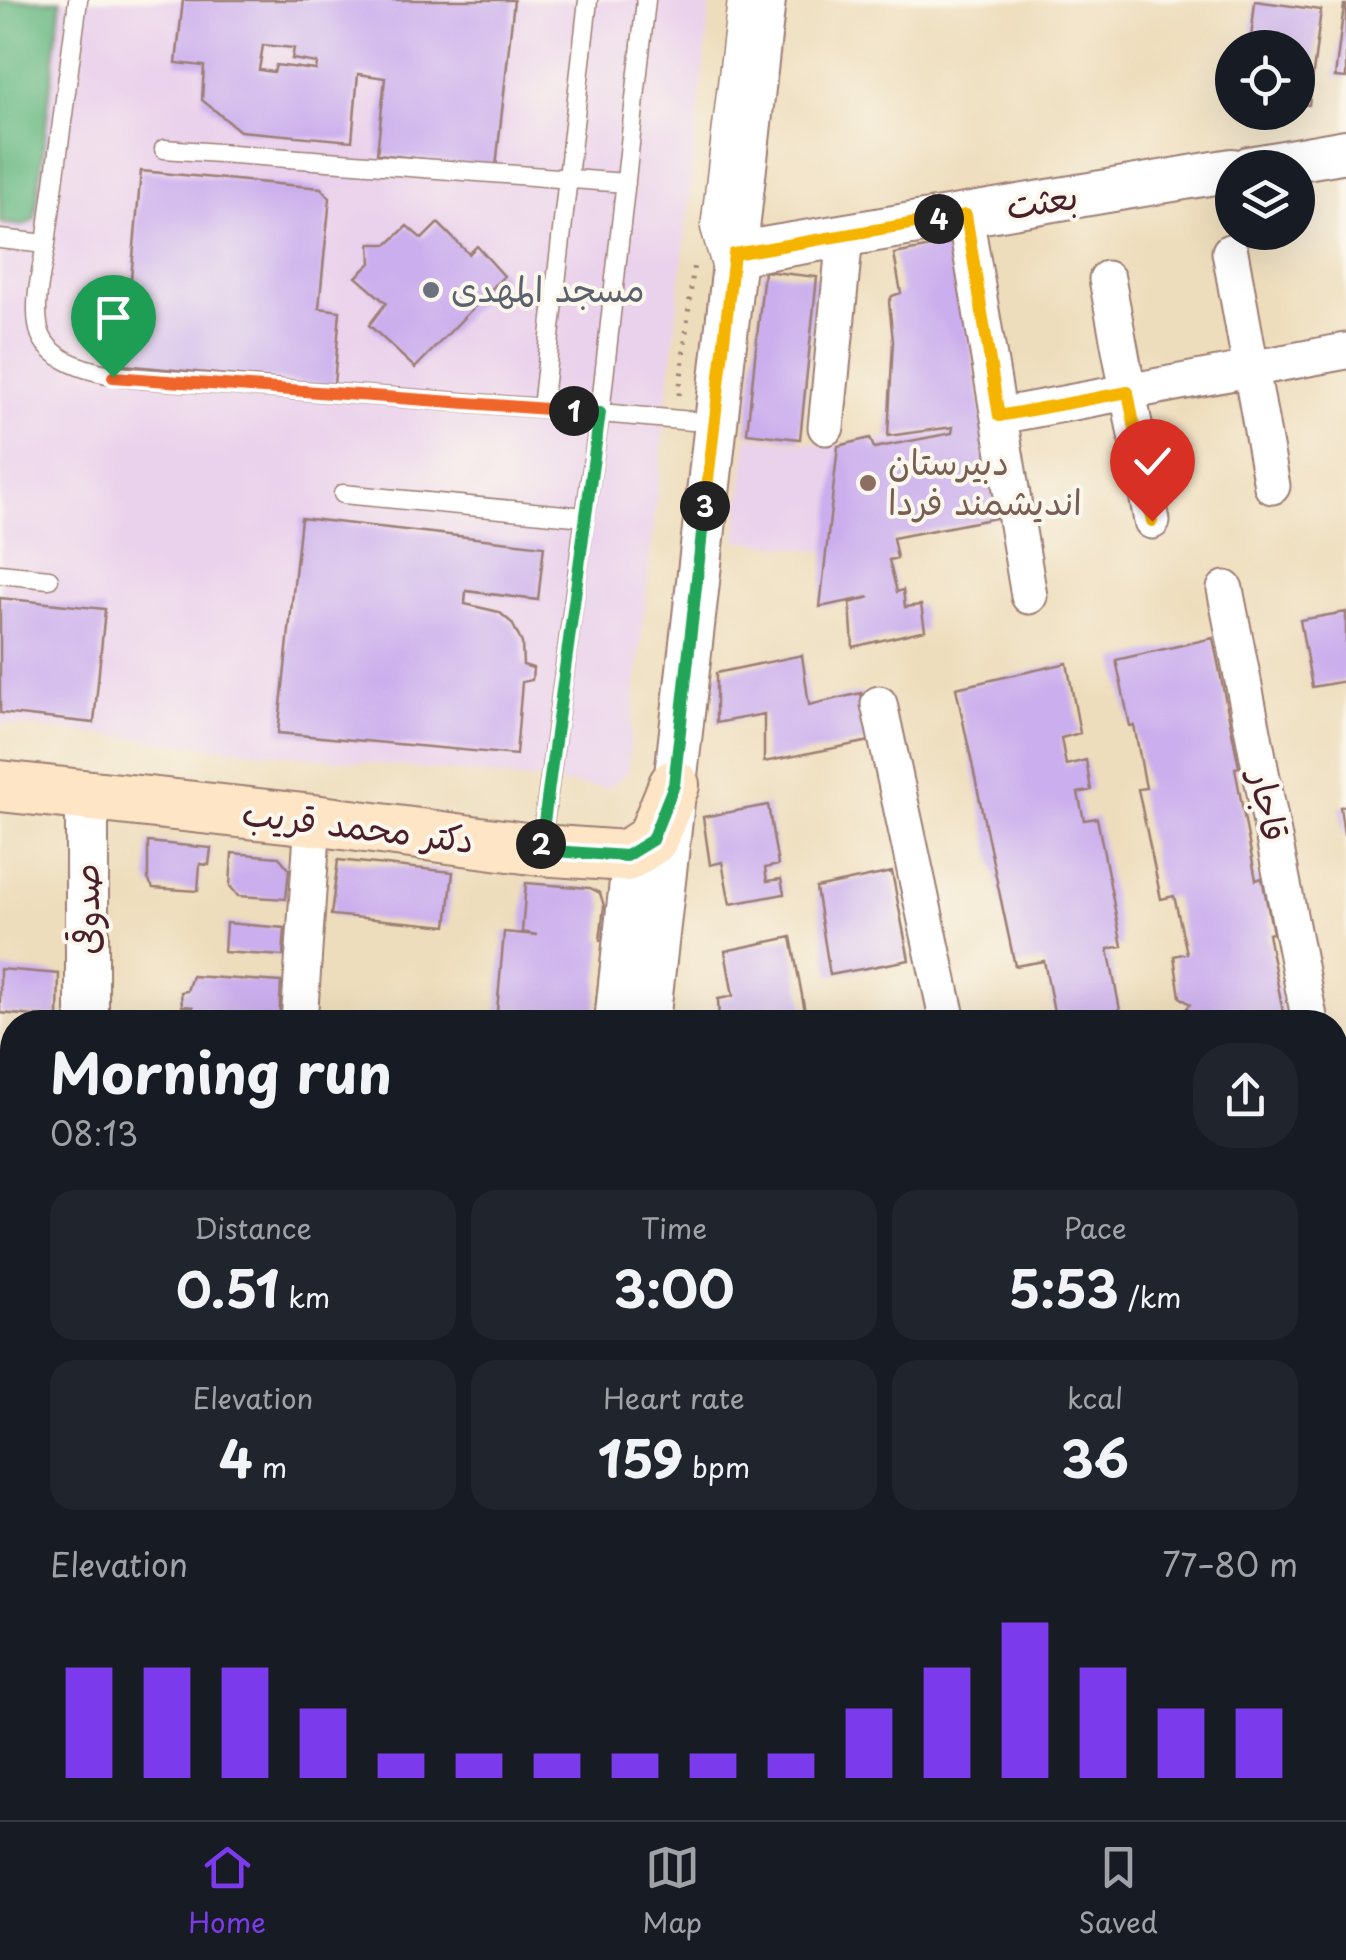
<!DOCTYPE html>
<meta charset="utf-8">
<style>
:root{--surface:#171b24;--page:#20242c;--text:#f1f3f6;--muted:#9ea1a6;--line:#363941;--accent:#7c3aed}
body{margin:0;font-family:"Playpen Sans","Playpen Sans Arabic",sans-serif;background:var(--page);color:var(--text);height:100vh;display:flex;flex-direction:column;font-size:38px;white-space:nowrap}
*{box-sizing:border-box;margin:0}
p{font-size:32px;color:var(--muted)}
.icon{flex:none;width:55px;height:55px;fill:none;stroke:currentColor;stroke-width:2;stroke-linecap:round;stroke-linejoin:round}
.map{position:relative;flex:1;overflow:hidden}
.sheet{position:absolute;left:0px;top:1010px;width:1348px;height:810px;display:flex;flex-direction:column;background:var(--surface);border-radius:40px 40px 0 0;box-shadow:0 10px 40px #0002}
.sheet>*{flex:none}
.tools{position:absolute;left:1215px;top:30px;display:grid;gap:20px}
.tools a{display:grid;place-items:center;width:100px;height:100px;border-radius:50%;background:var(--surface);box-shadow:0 10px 40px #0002;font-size:50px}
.pin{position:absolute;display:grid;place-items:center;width:85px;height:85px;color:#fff;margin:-102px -42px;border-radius:50% 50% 50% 0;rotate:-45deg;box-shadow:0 0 10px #0007}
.pin .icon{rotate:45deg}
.km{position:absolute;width:50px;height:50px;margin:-25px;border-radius:50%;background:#222;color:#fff;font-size:28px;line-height:50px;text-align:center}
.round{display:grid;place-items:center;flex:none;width:105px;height:105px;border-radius:40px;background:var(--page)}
.summary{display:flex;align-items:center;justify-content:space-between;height:170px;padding:0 50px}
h1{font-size:55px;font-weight:700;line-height:75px}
.figures{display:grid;grid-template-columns:repeat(3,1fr);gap:15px;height:170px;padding:10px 50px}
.figures div{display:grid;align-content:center;border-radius:25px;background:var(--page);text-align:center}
.figures b{font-size:50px;font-weight:700}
.figures small{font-size:28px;font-weight:400}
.figures p{font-size:28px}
.chart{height:280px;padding:20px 50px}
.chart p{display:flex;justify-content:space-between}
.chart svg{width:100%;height:180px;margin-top:10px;stroke:var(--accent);stroke-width:6}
.dock{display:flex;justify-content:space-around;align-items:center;height:140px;border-top:2px solid var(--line);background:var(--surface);font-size:28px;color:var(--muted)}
.dock a{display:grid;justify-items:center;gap:5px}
.dock .on{color:var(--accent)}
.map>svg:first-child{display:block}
.built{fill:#ead1ec}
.forest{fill:#6aba84;stroke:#5a6c58;stroke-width:2.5}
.building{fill:#cbaeed;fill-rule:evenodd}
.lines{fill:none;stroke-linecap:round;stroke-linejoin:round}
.service-casing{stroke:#9c7e74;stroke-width:21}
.minor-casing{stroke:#9c7e74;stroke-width:39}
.tertiary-casing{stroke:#9c7e74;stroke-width:46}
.secondary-casing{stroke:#9c7e74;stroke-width:54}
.path{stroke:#9c7e74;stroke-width:5;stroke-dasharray:2.5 8;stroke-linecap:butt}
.service{stroke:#fff;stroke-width:18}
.minor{stroke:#fff;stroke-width:35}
.tertiary{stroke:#fff;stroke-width:42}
.secondary{stroke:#fde5c5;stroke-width:50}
.split-1-casing{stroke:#fff;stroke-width:20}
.split-2-casing{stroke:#fff;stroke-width:20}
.split-3-casing{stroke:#fff;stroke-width:20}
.split-4-casing{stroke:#fff;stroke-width:20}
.split-5-casing{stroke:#fff;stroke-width:20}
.split-1{stroke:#f0652b;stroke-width:12}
.split-2{stroke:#22a559;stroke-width:12}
.split-3{stroke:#22a559;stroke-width:12}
.split-4{stroke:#f5b400;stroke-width:12}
.split-5{stroke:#f5b400;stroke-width:12}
.worship-dot{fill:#6b7280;stroke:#fbf7ec;stroke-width:4}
.education-dot{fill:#8d6e63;stroke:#fbf7ec;stroke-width:4}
.labels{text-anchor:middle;stroke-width:8;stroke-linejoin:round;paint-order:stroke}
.street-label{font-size:35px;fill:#4a1f2b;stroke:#fbf7ec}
.worship-label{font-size:35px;fill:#5b616d;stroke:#fbf7ec;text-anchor:start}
.education-label{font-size:35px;fill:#785e54;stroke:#fbf7ec;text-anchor:start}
</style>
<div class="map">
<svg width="1346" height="1820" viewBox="0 0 1346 1820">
<rect width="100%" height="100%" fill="#fbf7ec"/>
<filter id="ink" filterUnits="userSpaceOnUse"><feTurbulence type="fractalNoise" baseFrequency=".01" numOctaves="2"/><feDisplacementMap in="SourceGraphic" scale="20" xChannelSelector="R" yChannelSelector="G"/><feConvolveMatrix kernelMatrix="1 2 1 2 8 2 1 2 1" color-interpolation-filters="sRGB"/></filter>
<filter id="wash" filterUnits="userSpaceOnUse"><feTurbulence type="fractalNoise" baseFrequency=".0048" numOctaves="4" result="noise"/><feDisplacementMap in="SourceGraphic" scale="40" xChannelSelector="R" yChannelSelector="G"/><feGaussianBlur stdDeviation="2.25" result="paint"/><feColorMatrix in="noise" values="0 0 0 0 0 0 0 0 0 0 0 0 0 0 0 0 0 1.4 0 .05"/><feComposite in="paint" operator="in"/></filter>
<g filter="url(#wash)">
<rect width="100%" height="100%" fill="#eeddbc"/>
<!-- built -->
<path class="built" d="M0 0H711L627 771 613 785 606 788 0 724Z
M983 423 998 519 824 551 736 540 748 437 838 446Z
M12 1533V1734H0V1535Z"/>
<!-- forest -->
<path class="forest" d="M0 0H61L35 219 23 226 0 223Z"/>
<g id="blocks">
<!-- building -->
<path class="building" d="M183 0H514L496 167 377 154 385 78 358 74 352 141 240 131 202 100 204 66 176 63ZM263 45 294 48 292 59 317 63 316 70 276 65 274 72 259 70Z
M1255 1 1321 10 1309 105 1298 104V48H1250Z
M1344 5H1346V78L1335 77Z
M141 171 321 188 330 198 319 308 340 311 334 385 123 365Z
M438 223 469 254 477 246 504 276 415 368 369 325 386 303 356 277 371 263 370 244H388L407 226 422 239Z
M952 243 1001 517 893 538 897 558 889 560 897 592 903 590 905 607 921 605 925 630 853 647 850 603 870 597 820 607 838 446 870 438 874 448 952 433 953 427 888 436 893 341 889 302 892 296 901 293 894 254Z
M764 271 817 277 800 439 747 433Z
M301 518 544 546 538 600 466 591 465 604 499 612 512 623 522 643 523 665 533 668 532 680 522 682 516 755 278 733Z
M0 598 105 609 94 723 0 713Z
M1346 612V681L1312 687 1300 620Z
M1213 638 1239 767 1235 768 1256 880 1262 878 1273 933 1268 934 1285 1022H1185L1183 1014 1190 1004 1180 997 1174 956 1187 953 1174 896 1161 899 1138 789 1146 788 1134 725 1130 726 1116 660Z
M802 655 809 705 861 693 870 741 764 762V714L716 723V673Z
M1067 663 1080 733 1061 738 1066 765 1086 760 1091 790 1078 793 1084 820 1097 818 1122 946 1108 949 1121 1015 1088 1022H1056L1044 961 1015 966 956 688Z
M768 805 778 865 765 868 767 881 781 879 784 894 730 904 722 862 710 865 703 817Z
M1346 806V835H1344L1340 807Z
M148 842 211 848 209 865 200 864 198 891 153 888 148 879Z
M232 853 279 857 289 869 286 899 238 896 230 886Z
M338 860 453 872 447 926 331 915Z
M892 872 909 960 830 975 816 888Z
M526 883 590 888 600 893 604 906 600 940H603L594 1022H496L504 932 537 935 522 932Z
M226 923 285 928 283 956 224 952Z
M791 937 807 1022H719L718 999 733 996 725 951Z
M0 969 59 974 58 1018 0 1013Z
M192 976 281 982 279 1022H191L193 1007 182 1006 181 992 187 991Z
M0 1049 12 1050V1087L0 1085Z
M0 1127 12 1128V1186L0 1185Z
M0 1245 12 1247V1304L0 1302Z
M0 1359 12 1360V1454L0 1456Z
M1335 1538 1346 1580V1714L1335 1716Z
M0 1734H12V1808H75V1820H0Z
M1346 1761V1820H1275L1272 1808H1335V1763Z
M167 1808H241L245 1820H172L168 1819Z
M293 1808H376L378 1820H294Z
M455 1808H665L667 1820H457Z
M711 1808H851L853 1820H713Z
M944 1808H1044L1046 1820H945Z"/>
</g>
</g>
<g filter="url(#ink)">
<use href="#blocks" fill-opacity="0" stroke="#9c7e74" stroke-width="2.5"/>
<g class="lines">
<defs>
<path id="service" d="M588 0 542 408 600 413 646 0
M164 149 626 183
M0 239 46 244 78 0
M46 244C42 269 34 299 38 324 43 367 109 376 143 379L542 408
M721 266 710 228 737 0
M343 494 585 517 541 845
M585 517 600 413 692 421
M0 574 49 579"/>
<path id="minor" d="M965 215 1029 596
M1230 252 1272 486
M1107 279 1152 521
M999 416 1346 351
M826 427 845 236
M1225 589 1310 1022
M879 704 948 1022
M299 1022 313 820
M1335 1147 1346 1203
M1335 1391 1346 1444
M395 1808 397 1820
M684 1808 686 1820
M866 1808 868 1820
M1064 1808 1066 1820"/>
<path id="tertiary" d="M1249 168 1346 151
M734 254 1232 170
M87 1022V796
M616 1022 632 872 626 856
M648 1022 764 0
M86 1820V1808"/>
<path id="secondary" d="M0 786 313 820 540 850 626 856 652 839 674 785
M1335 1215 1346 1213
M0 1498 12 1495"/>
</defs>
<!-- service casing -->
<use href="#service" class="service-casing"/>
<!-- minor casing -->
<use href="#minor" class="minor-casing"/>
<!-- tertiary casing -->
<use href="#tertiary" class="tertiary-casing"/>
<!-- secondary casing -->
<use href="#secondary" class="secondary-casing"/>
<!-- path -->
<path class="path" d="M679 395 694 262"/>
<!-- service -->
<use href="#service" class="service"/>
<!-- minor -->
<use href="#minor" class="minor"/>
<!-- tertiary -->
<use href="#tertiary" class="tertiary"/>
<!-- secondary -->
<use href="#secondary" class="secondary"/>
</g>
</g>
<g class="lines" filter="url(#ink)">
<defs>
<path id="split-1" d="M113 377 574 411"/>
<path id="split-2" d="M541 844 600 413 574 411"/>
<path id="split-3" d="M541 844 540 850 626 856 652 840 674 785 705 506"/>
<path id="split-4" d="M705 506 734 254 939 219"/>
<path id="split-5" d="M939 219 966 215 999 416 1128 392 1152 521"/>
</defs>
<!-- split-1 casing -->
<use href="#split-1" class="split-1-casing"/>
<!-- split-2 casing -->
<use href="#split-2" class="split-2-casing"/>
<!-- split-3 casing -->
<use href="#split-3" class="split-3-casing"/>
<!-- split-4 casing -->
<use href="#split-4" class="split-4-casing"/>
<!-- split-5 casing -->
<use href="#split-5" class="split-5-casing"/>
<!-- split-1 -->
<use href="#split-1" class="split-1"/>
<!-- split-2 -->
<use href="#split-2" class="split-2"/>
<!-- split-3 -->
<use href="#split-3" class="split-3"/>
<!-- split-4 -->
<use href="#split-4" class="split-4"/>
<!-- split-5 -->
<use href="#split-5" class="split-5"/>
</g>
<!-- markers -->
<circle class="worship-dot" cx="431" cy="290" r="10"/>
<circle class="education-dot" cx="868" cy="483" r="10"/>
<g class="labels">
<!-- street labels -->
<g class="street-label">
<text transform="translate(1042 202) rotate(-9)" y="12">بعثت</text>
<text transform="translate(1268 806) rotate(79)" y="12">قاجار</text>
<text transform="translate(358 827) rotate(7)" y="12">دکتر محمد قریب</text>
<text transform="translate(87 909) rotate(-90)" y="12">صدوقی</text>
</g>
<!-- worship labels -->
<g class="worship-label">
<text x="451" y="302">مسجد المهدی</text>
</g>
<!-- education labels -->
<g class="education-label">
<text x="888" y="475">دبیرستان<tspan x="888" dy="40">اندیشمند فردا</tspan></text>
</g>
</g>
</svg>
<div class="tools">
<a><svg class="icon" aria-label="locate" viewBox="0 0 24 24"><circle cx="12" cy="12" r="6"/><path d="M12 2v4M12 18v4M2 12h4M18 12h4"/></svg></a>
<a><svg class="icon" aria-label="layers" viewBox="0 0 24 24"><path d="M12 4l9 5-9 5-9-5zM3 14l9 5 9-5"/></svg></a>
</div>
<div class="pin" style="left:113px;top:377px;background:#1e9e55"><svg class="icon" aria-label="arrive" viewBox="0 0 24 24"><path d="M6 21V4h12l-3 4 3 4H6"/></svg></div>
<div class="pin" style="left:1152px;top:521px;background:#d93025"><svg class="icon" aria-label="check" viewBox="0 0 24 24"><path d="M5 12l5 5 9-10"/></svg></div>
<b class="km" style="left:574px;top:411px">1</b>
<b class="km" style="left:541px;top:844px">2</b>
<b class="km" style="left:705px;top:506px">3</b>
<b class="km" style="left:939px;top:219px">4</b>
<section class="sheet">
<div class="summary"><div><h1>Morning run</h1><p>08:13</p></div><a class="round"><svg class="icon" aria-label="share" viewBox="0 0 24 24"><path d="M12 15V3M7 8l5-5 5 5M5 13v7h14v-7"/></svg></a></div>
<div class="figures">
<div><p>Distance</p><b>0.51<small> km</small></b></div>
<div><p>Time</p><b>3:00</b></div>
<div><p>Pace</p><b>5:53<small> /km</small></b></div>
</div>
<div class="figures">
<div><p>Elevation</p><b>4<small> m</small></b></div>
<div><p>Heart rate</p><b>159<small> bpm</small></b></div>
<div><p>kcal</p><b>36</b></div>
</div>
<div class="chart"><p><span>Elevation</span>77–80 m</p>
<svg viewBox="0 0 160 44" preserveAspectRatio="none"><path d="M5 44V17M15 44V17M25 44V17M35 44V27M45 44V38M55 44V38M65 44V38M75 44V38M85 44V38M95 44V38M105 44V27M115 44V17M125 44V6M135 44V17M145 44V27M155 44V27"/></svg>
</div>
</section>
</div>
<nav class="dock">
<a class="on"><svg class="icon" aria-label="home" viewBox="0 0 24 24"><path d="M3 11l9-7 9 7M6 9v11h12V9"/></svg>Home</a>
<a><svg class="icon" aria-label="map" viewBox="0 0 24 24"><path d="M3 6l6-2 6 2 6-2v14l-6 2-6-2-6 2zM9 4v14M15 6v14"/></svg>Map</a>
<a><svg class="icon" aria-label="saved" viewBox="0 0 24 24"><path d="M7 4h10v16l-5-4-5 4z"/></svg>Saved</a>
</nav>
